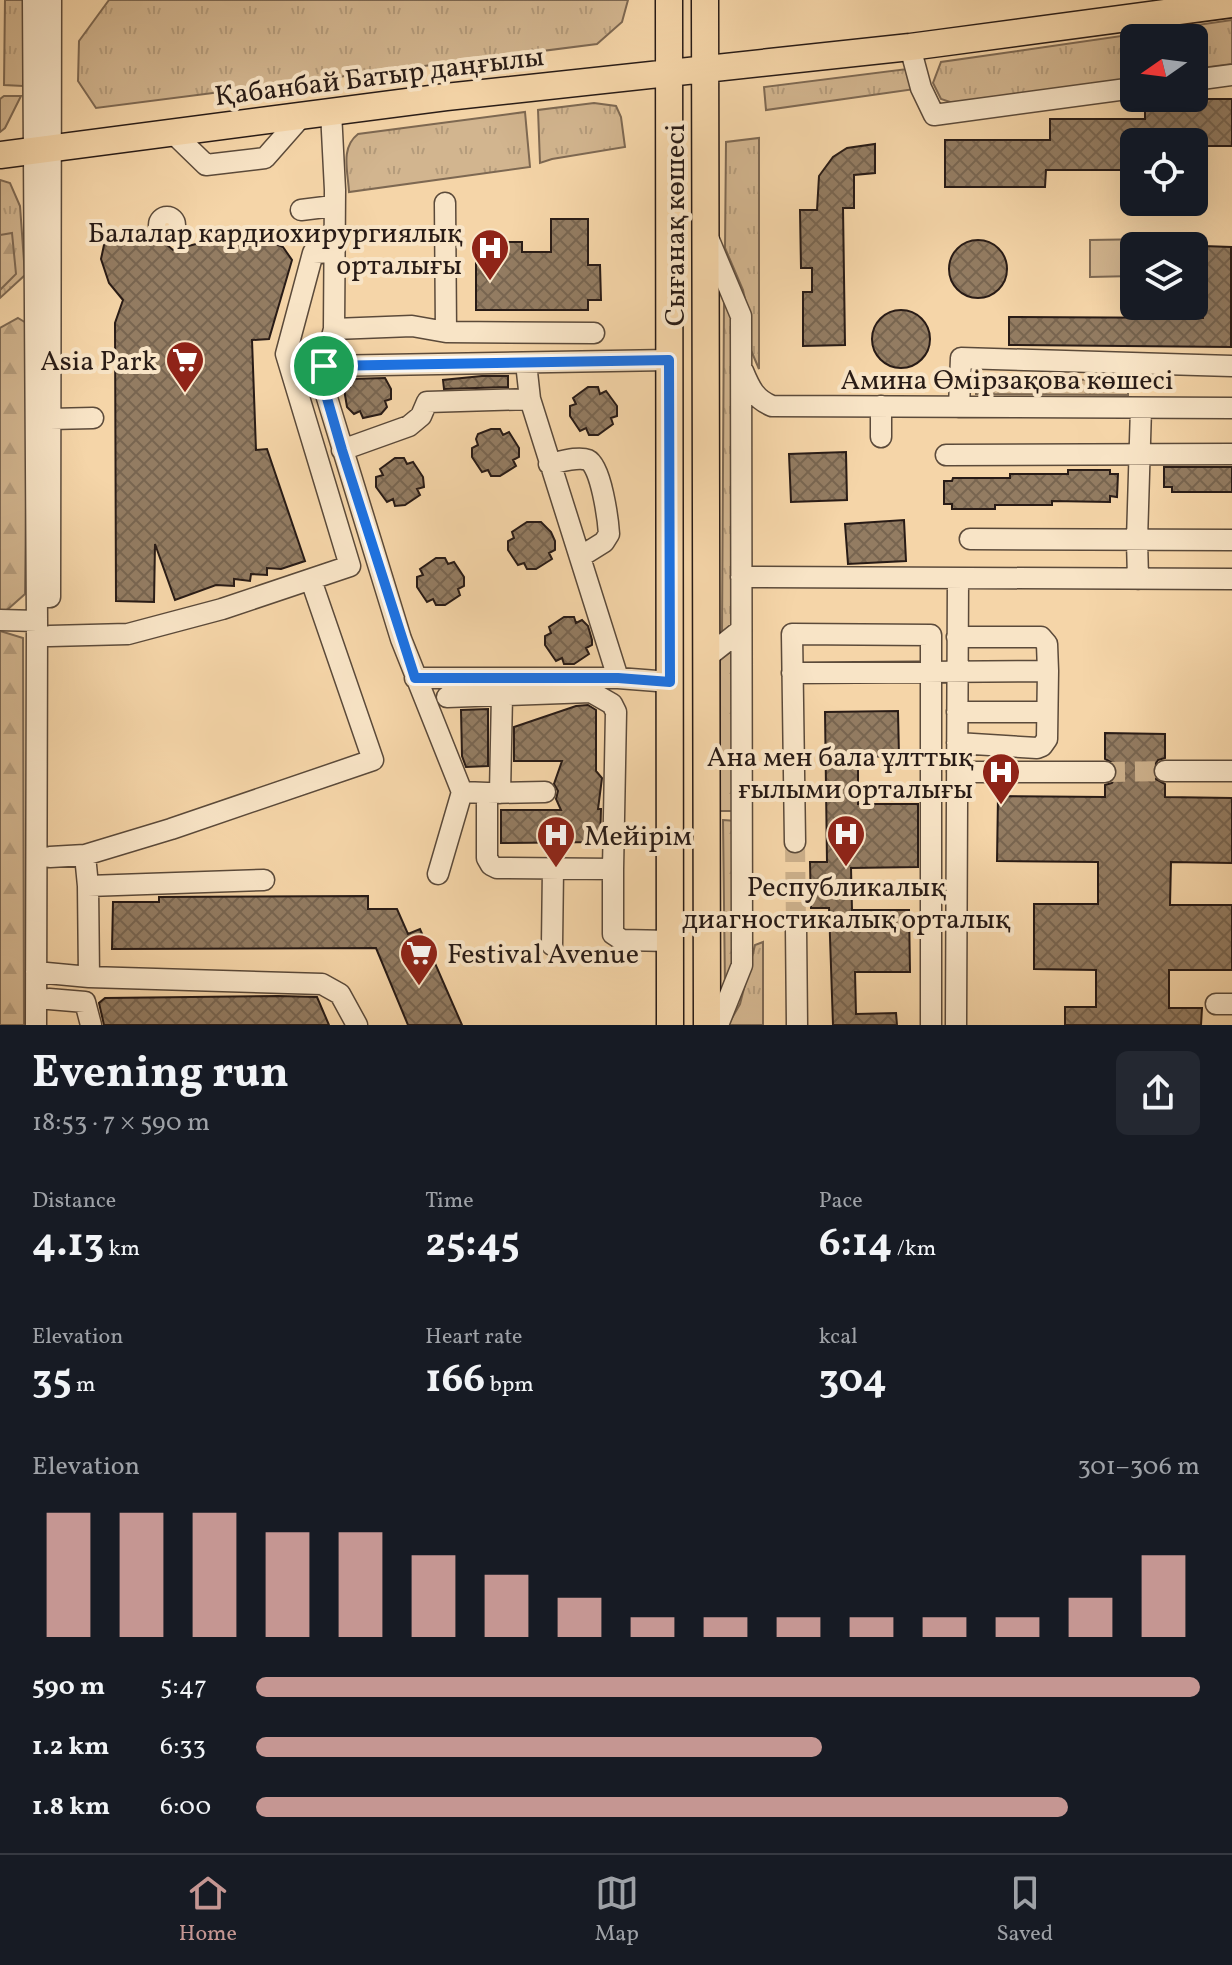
<!DOCTYPE html>
<meta charset="utf-8">
<style>
:root{--surface:#171b24;--page:#242831;--text:#f1f3f6;--muted:#9ea1a6;--line:#363941;--accent:#c59692}
body{margin:0;font-family:Vollkorn,serif;background:var(--page);color:var(--text);height:100vh;display:flex;flex-direction:column;font-size:30px;white-space:nowrap}
*{box-sizing:border-box;margin:0}
p{font-size:26px;color:var(--muted)}
.icon{flex:none;width:44px;height:44px;fill:none;stroke:currentColor;stroke-width:2;stroke-linecap:round;stroke-linejoin:round}
.map{position:relative;height:1025px;overflow:hidden}
.details{display:flex;flex-direction:column;background:var(--surface);flex:1}
.details>*{flex:none}
.needle{width:52px;rotate:256deg}
.buttons{position:absolute;left:1120px;top:24px;display:grid;gap:16px}
.buttons a{display:grid;place-items:center;width:88px;height:88px;border-radius:12px;background:var(--surface);box-shadow:0 8px 32px #0002;font-size:40px}
.pin{position:absolute;display:grid;place-items:center;width:68px;height:68px;color:#fff;margin:-34px;border:4px solid #fff;border-radius:50%;box-shadow:0 2px 8px #0007}
.round{display:grid;place-items:center;flex:none;width:84px;height:84px;border-radius:12px;background:var(--page)}
.overview{display:flex;align-items:center;justify-content:space-between;height:136px;padding:0 32px}
h1{font-size:44px;font-weight:700;line-height:60px}
.stats{display:grid;grid-template-columns:repeat(3,1fr);gap:12px;height:136px;padding:8px 32px}
.stats div{display:grid;align-content:center}
.stats b{font-size:40px;font-weight:700}
.stats small{font-size:22px;font-weight:400}
.stats p{font-size:22px}
.chart{height:224px;padding:16px 32px}
.chart p{display:flex;justify-content:space-between}
.chart svg{width:100%;height:144px;margin-top:8px;stroke:var(--accent);stroke-width:6}
ul{padding:0 32px;list-style:none;font-size:26px}
li{display:grid;grid-template-columns:128px 96px 1fr;align-items:center;height:60px}
li i{height:20px;border-radius:10px;background:var(--accent)}
.tab-bar{display:flex;justify-content:space-around;align-items:center;height:112px;border-top:2px solid var(--line);background:var(--surface);font-size:22px;color:var(--muted)}
.tab-bar a{display:grid;justify-items:center;gap:4px}
.tab-bar .active{color:var(--accent)}
.map>svg:first-child{display:block}
.grass{fill:url(#grass-tufts);stroke:#7d6852;stroke-width:2}
.forest{fill:url(#forest-firs);stroke:#7d6852;stroke-width:2}
.park{fill:#d2b58f;stroke:#7d6852;stroke-width:2}
.building{fill:url(#building-cross-hatch);stroke:#281b16;stroke-width:2}
.lines{fill:none;stroke-linecap:round;stroke-linejoin:round}
.minor-tunnel{stroke:#ccb08b;stroke-width:20;stroke-dasharray:20 10;stroke-linecap:butt}
.minor-casing{stroke:#5b4a3a;stroke-width:23}
.major-casing{stroke:#281b16;stroke-width:29}
.minor{stroke:#f8e4c6;stroke-width:20}
.major{stroke:#f5d5a8;stroke-width:26}
.route-casing{stroke:#fff;stroke-width:16}
.route{stroke:#1a73e8;stroke-width:10}
.labels{text-anchor:middle;stroke-width:8;stroke-linejoin:round;paint-order:stroke}
.street-label{font-size:28px;fill:#281b16;stroke:#f8e4c6}
.poi-label{font-size:28px;fill:#281b16;stroke:#f8e4c6;text-anchor:end}
</style>
<div class="map">
<svg width="1232" height="1025" viewBox="0 0 1232 1025">
<defs>
<pattern id="grass-tufts" width="24" height="20" patternUnits="userSpaceOnUse" patternTransform="scale(2)"><rect width="24" height="20" fill="#d2b58f"/><path d="M3 7l-1-3M5 7V3M7 7l1-3M15 17l-1-3M17 17v-4M19 17l1-3" fill="none" stroke="#b49b7b"/></pattern>
<pattern id="forest-firs" width="22" height="20" patternUnits="userSpaceOnUse" patternTransform="scale(2)"><rect width="22" height="20" fill="#d2b58f"/><path d="M5 1l3.5 6h-7zM16 11l3.5 6h-7z" fill="#b49b7b"/></pattern>
<pattern id="building-cross-hatch" width="8" height="8" patternUnits="userSpaceOnUse" patternTransform="scale(2)"><rect width="8" height="8" fill="#937c62"/><path d="M0 0l8 8M0 8l8-8" fill="none" stroke="#786550"/></pattern>
</defs>
<rect width="100%" height="100%" fill="#f5d5a8"/>
<filter id="stains"><feTurbulence type="fractalNoise" baseFrequency=".0025" numOctaves="4"/><feColorMatrix values="0 0 0 0 .2 0 0 0 0 .09 0 0 0 0 .02 0 0 0 .5 -.17"/></filter>
<radialGradient id="worn" r=".72"><stop offset=".6" stop-color="#630" stop-opacity="0"/><stop offset="1" stop-color="#630" stop-opacity=".3"/></radialGradient>
<!-- grass -->
<path class="grass" d="M5 0H24L23 86 4 85Z
M109 0H628L622 22 597 44 96 108 78 81 79 41Z
M1232 20V64L1194 69V38H1134V78L953 103 941 99 933 83 941 62Z
M907 69 915 89 766 110 764 87Z
M4 96H21L5 128 0 132V99Z
M594 103 616 106 621 117 625 147 552 159 540 163 538 110Z
M525 112 530 167 349 192C348 171 340 148 358 134Z
M759 138V369L750 348 749 317 743 290 725 248 726 142Z
M0 180 10 183 20 206 25 275 0 298Z
M724 300 736 327V625L722 633Z
M976 379 1128 380V395L976 394Z
M763 942V1025H728L740 1004 755 945Z"/>
<!-- forest -->
<path class="forest" d="M12 233 16 274 0 290V235Z
M18 318 28 324 25 594 7 610H0V328Z
M0 631 23 638 24 1025H0Z
M733 650V811H720V660Z
M723 820 736 821 733 963 725 988Z"/>
<!-- park -->
<path class="park" d="M1152 239V246H1134V276L1090 277V240Z"/>
<!-- building -->
<path class="building" d="M1145 99H1232V146H1194V142H1134V170H1046L1045 187H945V140H1050V119H1145Z
M875 144V173L854 175V208H843L845 345 803 346V292H812V268H801L800 210H817L819 176 833 157 847 148Z
M551 219H588V265H600L601 300H588V310H476V242H522V252H551Z
M143 228 154 234 173 250 196 244 271 242 283 247 292 260 269 339 252 340 256 450 267 449 305 561 281 569 267 568V575L251 574 250 581 234 579V586L216 585 175 600 155 544 154 602 116 601 115 323 123 300 109 283 101 259 104 245 115 232 123 229Z
M949 269a29 29 0 1 1 58 0a29 29 0 1 1-58 0Z
M1203 246 1231 247V347L1009 345V317L1203 318Z
M872 339a29 29 0 1 1 58 0a29 29 0 1 1-58 0Z
M482 376H508V387L444 389 443 380Z
M385 378 391 389V399L385 401 387 407 381 414 363 418 360 411 354 414 347 407 344 389 350 387 348 381 350 379Z
M588 387H598L600 394 606 391 617 406V416L611 418 613 424 598 435H589L586 428 580 431 570 416V406L576 404 573 398Z
M491 429H500L503 435 509 432 519 448V457L513 460 516 466 500 476H491L488 470 482 472 472 457V448L478 445 476 439 478 434Z
M846 452 847 500 791 502 789 454Z
M395 458H404L407 464 413 462 423 477 424 487 417 489 420 495 405 505 395 506 393 499 387 502 376 487V477L383 475 380 469Z
M1164 467H1232V492H1172V487H1164Z
M1068 470H1110V474H1118L1117 497 1110 496V502L1052 501V505H995V509H952V504H944V481H952L953 478H1010V474H1068Z
M904 520 906 561 848 564 845 524Z
M527 522H541L551 532 555 541V550L549 553 552 559 536 569H527L524 563 518 565 508 550V541L514 538 512 532Z
M436 558H445L448 564 454 562 464 577V586L458 589 460 595 445 605H436L433 599 427 602 417 587V577L423 575 420 569Z
M564 617H574L576 623 582 620 588 626 592 640V645L586 648 589 654 574 664H564L562 658 556 661 545 645V636L551 633 549 627Z
M588 705 596 710V771L602 778 598 809H601L600 842 501 843V810H561L556 799 558 791 554 784 562 761H514V727L576 706Z
M488 709V766L466 767 462 756 461 710Z
M898 711 899 756 858 757V804H918V867L851 868 852 910H909L910 972H855L856 1014 896 1013 897 1025H833L829 908H811L810 862H827L825 712Z
M1105 733 1165 734V758L1158 760 1152 770 1154 778 1165 784V797L1232 798V863L1171 862 1170 905H1232V970H1169V1008H1202L1201 1025H1065V1007H1096V970L1034 969V904H1098V862L997 861 998 796 1105 797V785L1112 783 1118 773 1116 765 1105 759Z
M368 896V909H397L408 934 420 929 462 1025H408L376 948 112 949 113 902H159V897Z
M278 996 317 997 329 1025H104L99 1003 105 998Z"/>
<g class="lines">
<!-- minor-tunnel -->
<path class="minor-tunnel" d="M1105 772 1165 771
M795 842 796 927"/>
<defs>
<path id="minor" d="M33 0 37 621 36 1025
M910 47 921 88 934 115 1134 88
M1194 80 1232 75
M331 112 335 190 334 329 324 366V388L401 639 462 792 487 793V858L491 865 497 868 613 869 616 712 612 704 591 692 447 697
M172 132 206 165 265 158 302 116
M445 203 446 332
M301 210 333 206
M159 225a8 8 0 1 1 16 0a8 8 0 1 1-16 0Z
M709 240 741 316 742 965 718 1025
M334 329 412 326 446 332 594 333
M526 363 530 399 618 678
M324 366 669 360
M743 371C750 388 755 399 772 406L1232 408
M881 406V437
M959 407 961 358 1232 366
M50 419 93 418
M342 450 409 426 421 416 427 402 530 399
M946 455 1232 454
M549 464C560 462 578 456 588 460 601 466 608 519 609 534L604 542 580 557
M970 539 1232 540
M741 577 1232 579
M1138 579 1137 540 1141 408
M50 597 51 0
M0 620 37 621
M50 636 128 634 222 609 350 566 286 354 313 253 334 252
M957 637H1041L1047 644 1048 671
M707 657 741 630
M792 673 1048 671 1047 739 1042 746 1037 748 957 743
M415 678H618L670 682
M957 712H1047
M1165 771H1232
M957 772H1105
M487 793 545 792
M500 793 502 695
M795 842 792 634 931 635V1025
M85 855 88 886 264 880
M50 857 85 855 171 829 373 760 311 580
M613 869V934L622 940 670 941
M438 874 462 792
M88 886 89 977
M796 927 797 1025
M552 945 553 869
M36 972 89 977 322 984 340 994 357 1025
M49 999 85 1002 91 1025
M1216 1004H1232
M956 1025 958 578"/>
<path id="major" d="M669 0 670 1025
M705 0 707 1025
M0 155 446 97 910 47 1232 4"/>
</defs>
<!-- minor casing -->
<use href="#minor" class="minor-casing"/>
<!-- major casing -->
<use href="#major" class="major-casing"/>
<!-- minor -->
<use href="#minor" class="minor"/>
<!-- major -->
<use href="#major" class="major"/>
</g>
<g class="lines">
<defs>
<path id="route" d="M669 360 670 682 618 678H415L342 450 324 388V366Z"/>
</defs>
<!-- route casing -->
<use href="#route" class="route-casing"/>
<!-- route -->
<use href="#route" class="route"/>
</g>
<!-- icons -->
<defs>
<symbol id="hospital-pin" viewBox="-11 -11 22 30"><path d="M0 17L-7.5 6A9.5 9.5 0 1 1 7.5 6Z" fill="#8f2418" stroke="#f8e4c6"/><path d="M-5-5h3v3.5h4V-5h3V5h-3V1.5h-4V5h-3Z" fill="#fff"/></symbol>
<symbol id="supermarket-pin" viewBox="-11 -11 22 30"><path d="M0 17L-7.5 6A9.5 9.5 0 1 1 7.5 6Z" fill="#8f2418" stroke="#f8e4c6"/><path d="M-6-5.5h2.5l.6 2H6L4.5 2H-2.5L-4.4-4H-6ZM-1.5 3.2a1.3 1.3 0 1 0 .1 0ZM3 3.2a1.3 1.3 0 1 0 .1 0Z" fill="#fff"/></symbol>
</defs>
<g fill-rule="evenodd">
<use href="#hospital-pin" x="468" y="226" width="44" height="60"/>
<use href="#supermarket-pin" x="163" y="338" width="44" height="60"/>
<use href="#hospital-pin" x="979" y="750" width="44" height="60"/>
<use href="#hospital-pin" x="824" y="812" width="44" height="60"/>
<use href="#hospital-pin" x="534" y="813" width="44" height="60"/>
<use href="#supermarket-pin" x="397" y="931" width="44" height="60"/>
</g>
<g class="labels">
<!-- street labels -->
<g class="street-label">
<text transform="translate(379 75) rotate(-7)" y="10">Қабанбай Батыр даңғылы</text>
<text transform="translate(674 225) rotate(-90)" y="10">Сығанақ көшесі</text>
<text x="1007" y="389">Амина Өмірзақова көшесі</text>
</g>
<!-- poi labels -->
<g class="poi-label">
<text x="462" y="242">Балалар кардиохирургиялық<tspan x="462" dy="32">орталығы</tspan></text>
<text x="157" y="370">Asia Park</text>
<text x="973" y="766">Ана мен бала ұлттық<tspan x="973" dy="32">ғылыми орталығы</tspan></text>
<text x="584" y="845" text-anchor="start">Мейірім</text>
<text x="846" y="896" text-anchor="middle">Республикалық<tspan x="846" dy="32">диагностикалық орталық</tspan></text>
<text x="447" y="963" text-anchor="start">Festival Avenue</text>
</g>
</g>
<rect width="100%" height="100%" filter="url(#stains)"/>
<rect width="100%" height="100%" fill="url(#worn)"/>
</svg>
<div class="buttons">
<a><svg class="needle" viewBox="-14 -14 28 28"><path d="M0-13l5 13h-10z" fill="#e53935"/><path d="M0 13l5-13h-10z" fill="#9ea1a6"/></svg></a>
<a><svg class="icon" aria-label="locate" viewBox="0 0 24 24"><circle cx="12" cy="12" r="6"/><path d="M12 2v4M12 18v4M2 12h4M18 12h4"/></svg></a>
<a><svg class="icon" aria-label="layers" viewBox="0 0 24 24"><path d="M12 4l9 5-9 5-9-5zM3 14l9 5 9-5"/></svg></a>
</div>
<div class="pin" style="left:324px;top:366px;background:#1e9e55"><svg class="icon" aria-label="arrive" viewBox="0 0 24 24"><path d="M6 21V4h12l-3 4 3 4H6"/></svg></div>
</div>
<section class="details">
<div class="overview"><div><h1>Evening run</h1><p>18:53 · 7 × 590 m</p></div><a class="round"><svg class="icon" aria-label="share" viewBox="0 0 24 24"><path d="M12 15V3M7 8l5-5 5 5M5 13v7h14v-7"/></svg></a></div>
<div class="stats">
<div><p>Distance</p><b>4.13<small> km</small></b></div>
<div><p>Time</p><b>25:45</b></div>
<div><p>Pace</p><b>6:14<small> /km</small></b></div>
</div>
<div class="stats">
<div><p>Elevation</p><b>35<small> m</small></b></div>
<div><p>Heart rate</p><b>166<small> bpm</small></b></div>
<div><p>kcal</p><b>304</b></div>
</div>
<div class="chart"><p><span>Elevation</span>301–306 m</p>
<svg viewBox="0 0 160 44" preserveAspectRatio="none"><path d="M5 44V6M15 44V6M25 44V6M35 44V12M45 44V12M55 44V19M65 44V25M75 44V32M85 44V38M95 44V38M105 44V38M115 44V38M125 44V38M135 44V38M145 44V32M155 44V19"/></svg>
</div>
<ul>
<li><b>590 m</b>5:47<i style="width:100%"></i></li>
<li><b>1.2 km</b>6:33<i style="width:60%"></i></li>
<li><b>1.8 km</b>6:00<i style="width:86%"></i></li>
</ul>
</section>
<nav class="tab-bar">
<a class="active"><svg class="icon" aria-label="home" viewBox="0 0 24 24"><path d="M3 11l9-7 9 7M6 9v11h12V9"/></svg>Home</a>
<a><svg class="icon" aria-label="map" viewBox="0 0 24 24"><path d="M3 6l6-2 6 2 6-2v14l-6 2-6-2-6 2zM9 4v14M15 6v14"/></svg>Map</a>
<a><svg class="icon" aria-label="saved" viewBox="0 0 24 24"><path d="M7 4h10v16l-5-4-5 4z"/></svg>Saved</a>
</nav>
